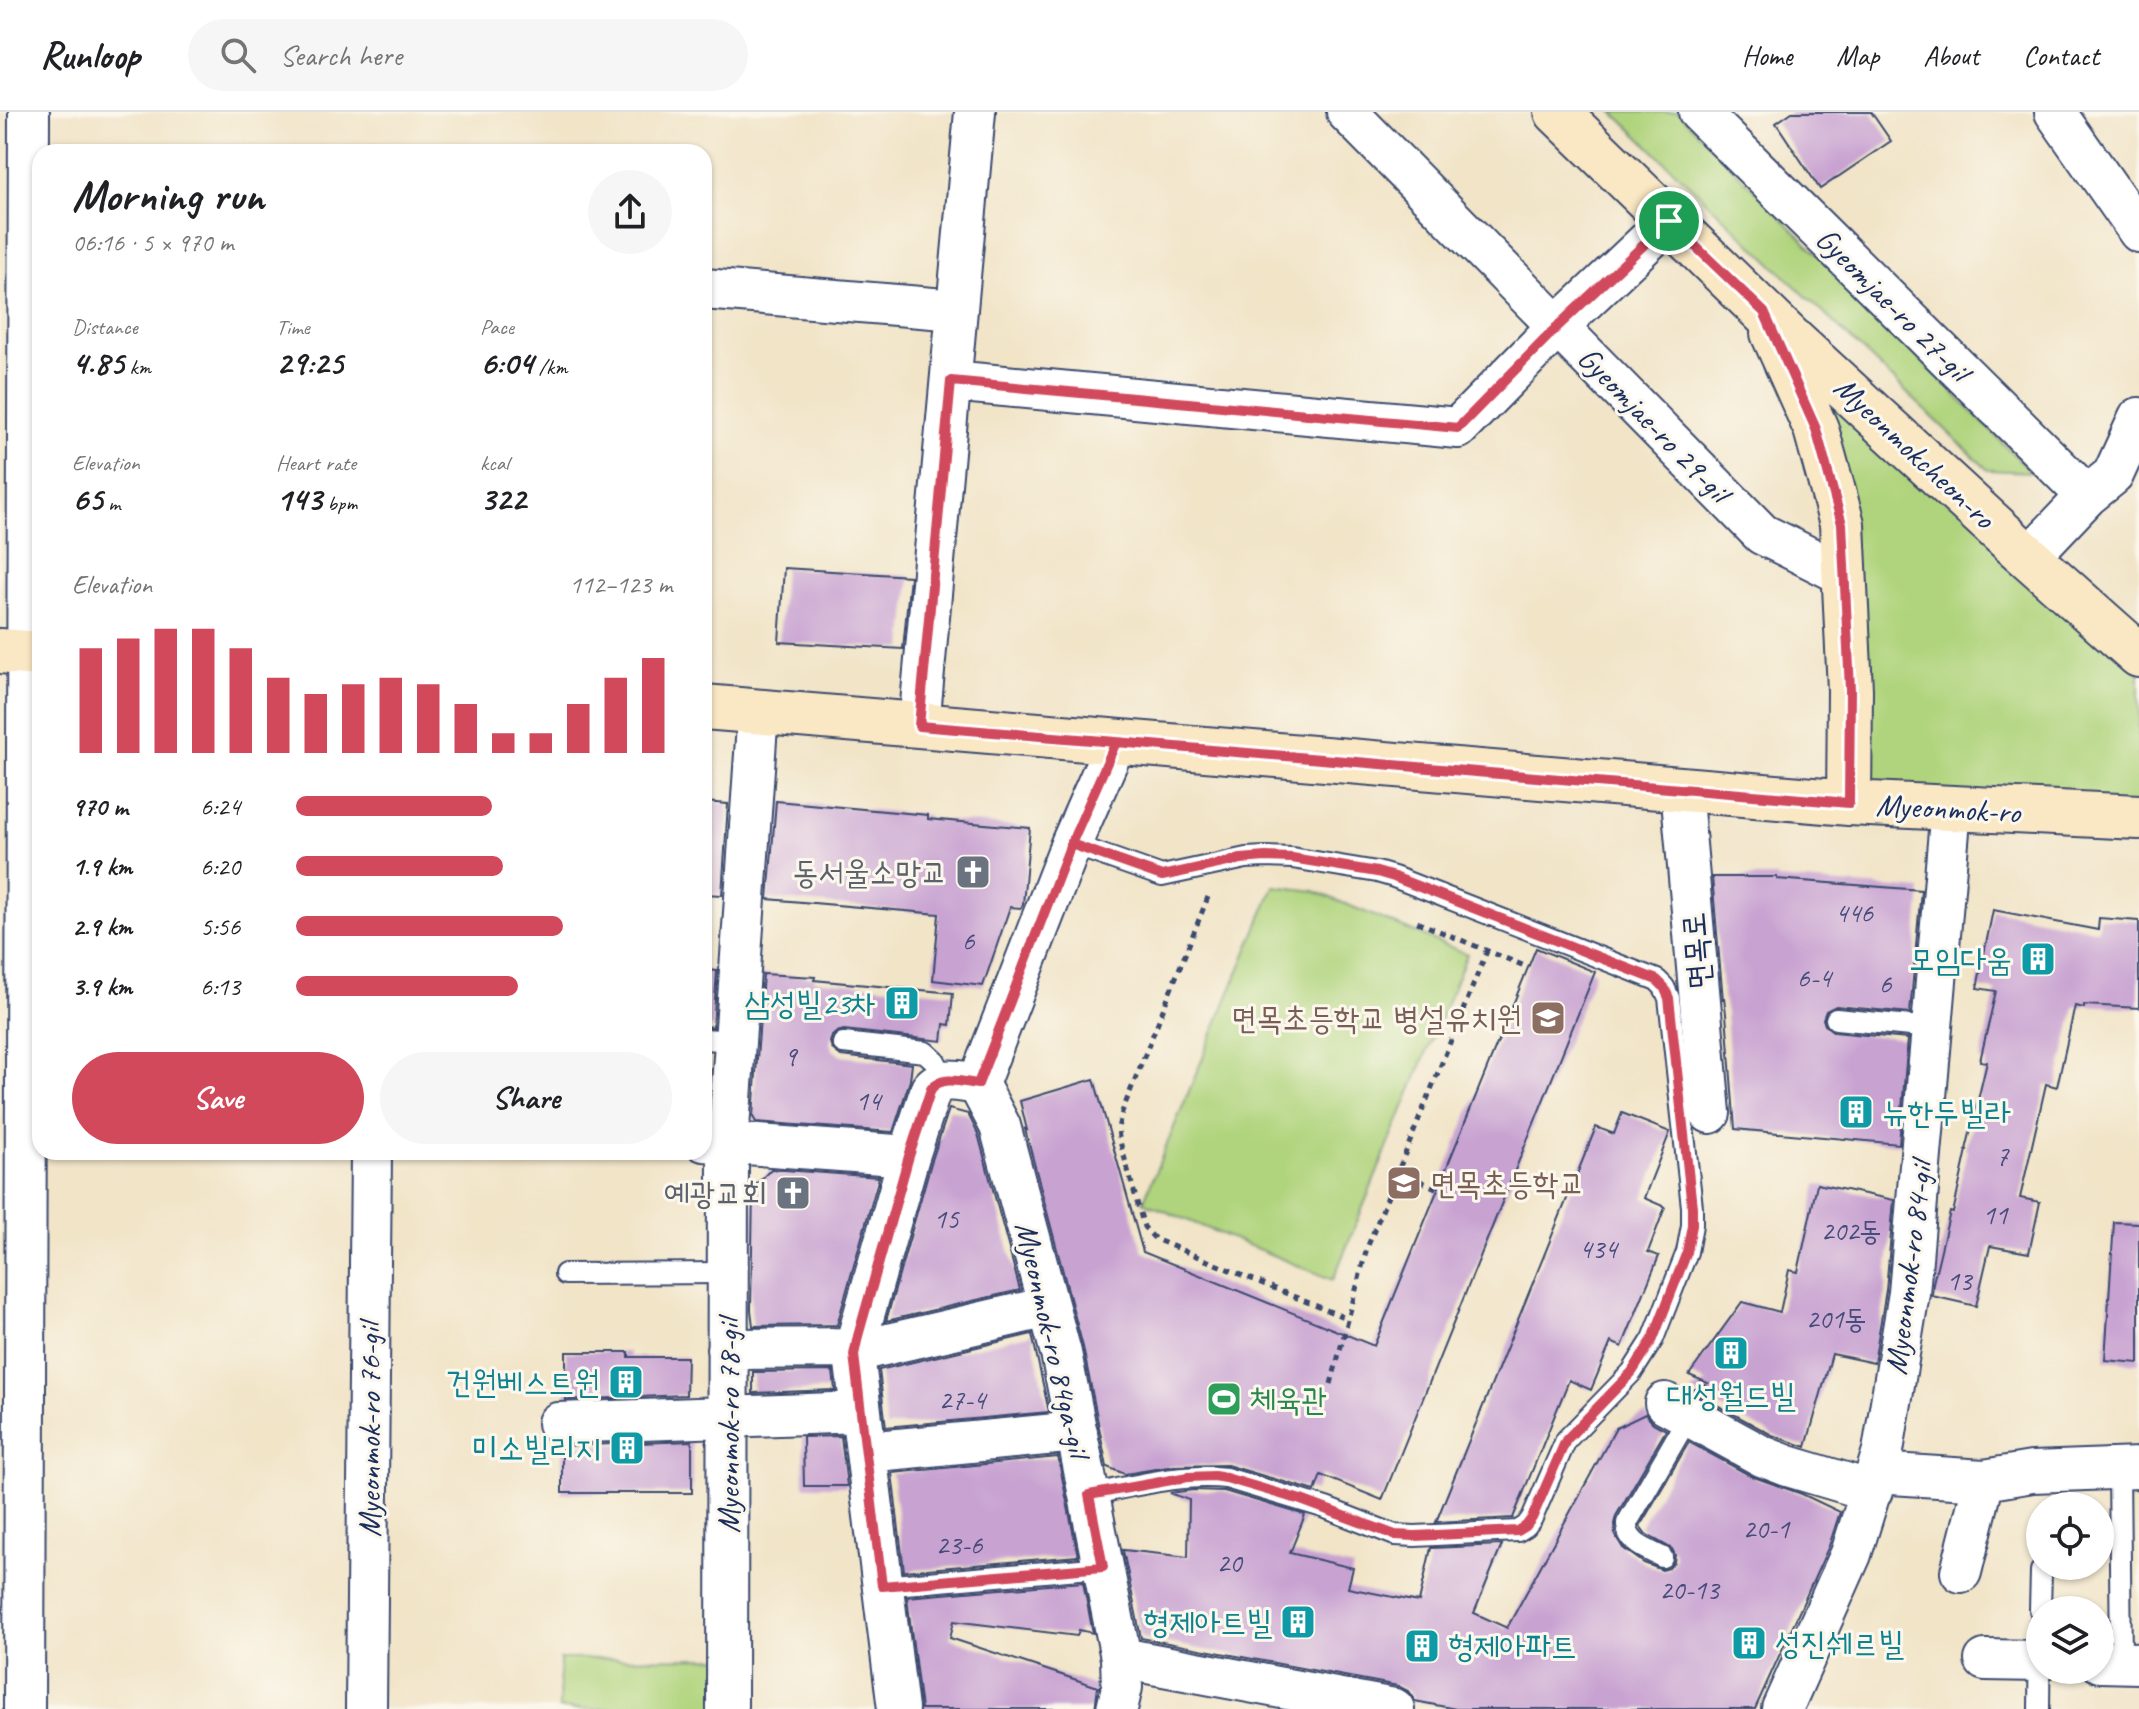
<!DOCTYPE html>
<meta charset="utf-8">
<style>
:root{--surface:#fff;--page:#f6f6f6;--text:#202124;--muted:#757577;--line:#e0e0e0;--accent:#d1495b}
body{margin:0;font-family:Caveat,"Poor Story",sans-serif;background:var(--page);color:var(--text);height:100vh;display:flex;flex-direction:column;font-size:30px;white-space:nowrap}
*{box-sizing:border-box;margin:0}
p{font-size:26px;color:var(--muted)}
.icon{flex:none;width:44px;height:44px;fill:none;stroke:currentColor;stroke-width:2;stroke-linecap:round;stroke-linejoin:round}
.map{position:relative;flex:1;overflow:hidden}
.panel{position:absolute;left:32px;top:32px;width:680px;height:1016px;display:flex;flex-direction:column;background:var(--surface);border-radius:24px;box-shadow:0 2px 6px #0004}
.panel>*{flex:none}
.tools{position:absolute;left:2026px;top:1380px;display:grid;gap:16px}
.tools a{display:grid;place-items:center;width:88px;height:88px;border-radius:50%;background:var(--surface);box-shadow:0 2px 6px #0004;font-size:40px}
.pin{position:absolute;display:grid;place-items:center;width:68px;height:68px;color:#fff;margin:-34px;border:4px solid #fff;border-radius:50%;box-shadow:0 2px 8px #0007}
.round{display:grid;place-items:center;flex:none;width:84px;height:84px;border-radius:42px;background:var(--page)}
.head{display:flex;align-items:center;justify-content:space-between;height:136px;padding:0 40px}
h1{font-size:44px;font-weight:700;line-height:60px}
.figures{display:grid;grid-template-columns:repeat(3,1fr);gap:12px;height:136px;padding:8px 40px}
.figures div{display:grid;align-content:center}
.figures b{font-size:34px;font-weight:700}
.figures small{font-size:22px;font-weight:400}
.figures p{font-size:22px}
.chart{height:224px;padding:16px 40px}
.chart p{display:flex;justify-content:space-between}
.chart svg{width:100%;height:144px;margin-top:8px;stroke:var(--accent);stroke-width:6}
.action{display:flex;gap:16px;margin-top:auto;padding:16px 40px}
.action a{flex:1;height:92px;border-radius:48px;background:var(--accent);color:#fff;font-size:32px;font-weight:700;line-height:92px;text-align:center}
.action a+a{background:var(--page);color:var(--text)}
ul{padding:0 40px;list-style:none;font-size:26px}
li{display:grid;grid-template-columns:128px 96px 1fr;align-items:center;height:60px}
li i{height:20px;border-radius:10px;background:var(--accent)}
header{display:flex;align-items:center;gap:48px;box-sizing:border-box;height:112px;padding:0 40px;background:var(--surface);border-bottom:2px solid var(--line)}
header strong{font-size:38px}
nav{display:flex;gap:44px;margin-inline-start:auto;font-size:28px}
.search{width:560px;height:72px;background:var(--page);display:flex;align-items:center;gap:20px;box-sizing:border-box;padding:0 28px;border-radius:44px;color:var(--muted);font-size:30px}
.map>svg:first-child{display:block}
.green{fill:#b0d47d;stroke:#66826e;stroke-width:2}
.building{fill:#c8a2d1}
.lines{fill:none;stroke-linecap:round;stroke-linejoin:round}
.lane-casing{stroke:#3b4a6e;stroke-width:24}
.street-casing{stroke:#3b4a6e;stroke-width:44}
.secondary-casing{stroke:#3b4a6e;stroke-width:48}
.path{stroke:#3b4a6e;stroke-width:5;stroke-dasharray:6 6;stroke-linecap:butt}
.lane{stroke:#fff;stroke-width:20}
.street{stroke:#fff;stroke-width:40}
.secondary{stroke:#fae7c3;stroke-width:44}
.route-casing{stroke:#fff;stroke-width:16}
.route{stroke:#d1495b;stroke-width:10}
.labels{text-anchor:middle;stroke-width:6;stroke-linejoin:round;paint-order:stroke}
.number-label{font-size:28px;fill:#464c7b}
.street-label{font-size:32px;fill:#1b2f5e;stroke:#fbf7ec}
.worship-label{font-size:32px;fill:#5b616d;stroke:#fbf7ec;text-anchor:end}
.culture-label{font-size:32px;fill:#0d838f;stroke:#fbf7ec;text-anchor:end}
.education-label{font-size:32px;fill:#785e54;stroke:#fbf7ec;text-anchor:end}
.leisure-label{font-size:32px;fill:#27864d;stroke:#fbf7ec;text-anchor:start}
</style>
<header>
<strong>Runloop</strong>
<div class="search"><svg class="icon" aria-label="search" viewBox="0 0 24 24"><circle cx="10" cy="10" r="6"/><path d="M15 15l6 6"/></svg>Search here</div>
<nav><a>Home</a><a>Map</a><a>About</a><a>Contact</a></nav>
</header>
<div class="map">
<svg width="2139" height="1597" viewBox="0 0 2139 1597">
<rect width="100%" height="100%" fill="#fbf7ec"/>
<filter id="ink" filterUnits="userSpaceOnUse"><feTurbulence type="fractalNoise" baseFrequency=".0125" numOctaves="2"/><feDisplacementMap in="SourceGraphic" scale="16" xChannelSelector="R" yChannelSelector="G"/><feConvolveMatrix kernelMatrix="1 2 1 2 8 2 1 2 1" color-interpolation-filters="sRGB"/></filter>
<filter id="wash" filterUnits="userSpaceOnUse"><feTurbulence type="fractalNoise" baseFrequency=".006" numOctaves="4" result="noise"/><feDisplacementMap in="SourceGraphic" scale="32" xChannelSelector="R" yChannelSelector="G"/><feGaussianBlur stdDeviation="1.8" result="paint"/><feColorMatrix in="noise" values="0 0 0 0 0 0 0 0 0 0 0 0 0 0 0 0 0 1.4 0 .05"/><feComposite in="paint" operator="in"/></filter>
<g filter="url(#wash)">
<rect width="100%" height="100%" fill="#f1e4c7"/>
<!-- green -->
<path class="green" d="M1613 0H1678L2031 360 1988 358Z
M1764 200 2139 543V705L1849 691 1844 463Z
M1274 774 1314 779 1467 842 1333 1168 1143 1090Z
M727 1546V1597H559L560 1547Z"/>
<g id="blocks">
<!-- building -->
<path class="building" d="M1792 0H1871L1891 29 1820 77 1776 11Z
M784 456 910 464 903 537 779 530Z
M776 689 928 703V707L1030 716 1023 792 1021 796 1010 795 983 874 933 868 939 802 768 787Z
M704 690 728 692 722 783 704 782Z
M1712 765H1777V767L1921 778 1910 901 1836 894 1826 899 1823 907 1825 913 1834 920 1908 927 1899 1032 1735 1017 1726 902 1724 885 1723 888Z
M1993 798 2098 818 2099 806 2139 809V896L2084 893V896L2075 894 2057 975 2046 972 2020 1086 2040 1090 2029 1141 1990 1134 1976 1194 1932 1184 1933 1171 1950 1100 1953 1101 1967 1038H1966L1987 950 1980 949 1996 879 1977 876Z
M1536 836 1595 860 1382 1388 1321 1363 1315 1379 1227 1353 1174 1354 1125 1362 1107 1355 1083 1235 1025 1017 1027 1018 1020 989 1094 967 1143 1140 1374 1234Z
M704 858 717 859 713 915 704 914Z
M763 862 815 865 814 868 953 881 950 913 944 912 942 929 844 918 837 920 832 924 830 930 832 937 841 944 912 952 910 968 893 1020 756 1010 753 1005Z
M949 997 968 1002 978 1022 1020 1178 886 1209 931 1051Z
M1622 1001 1670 1020 1644 1086 1665 1095 1648 1140 1659 1144 1622 1235 1611 1230 1591 1278 1569 1268 1513 1406 1436 1410 1596 1015 1614 1022Z
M771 1057 879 1065 837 1213 753 1214 751 1198 753 1076Z
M1817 1072 1894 1088 1886 1178 1874 1251 1832 1242 1806 1335 1772 1323 1691 1279 1708 1271 1689 1263 1742 1190 1780 1200 1789 1158 1798 1160Z
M2114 1110 2139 1111V1251L2105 1248Z
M1032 1222 1049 1300 886 1315 879 1258Z
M566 1240H629V1245H687L686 1283 566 1288Z
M833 1259 835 1278 753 1281V1260Z
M1645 1302 1653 1311 1666 1318 1616 1404 1614 1412 1615 1423 1623 1436 1644 1451 1662 1458 1669 1456 1674 1450 1675 1443 1672 1437 1646 1422 1640 1414 1689 1330 1751 1364 1802 1382 1840 1400 1829 1434 1755 1597H1456L1415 1589 1408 1579 1398 1574 1141 1526 1123 1438 1188 1445 1189 1388 1170 1381 1193 1378 1224 1379 1305 1403 1290 1441 1353 1456 1348 1476 1419 1490 1431 1436 1502 1433 1474 1501 1507 1516 1616 1316Z
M841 1324 847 1374H804L803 1325Z
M692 1329V1381H562V1334Z
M1058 1345 1078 1444 904 1459 892 1361Z
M1083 1470 1093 1521 1079 1518 1077 1524 954 1509 950 1526 1098 1575 1095 1597H921L907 1485Z"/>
</g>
</g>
<g filter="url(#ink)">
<use href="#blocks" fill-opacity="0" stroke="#3b4a6e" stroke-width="2"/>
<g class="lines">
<defs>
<path id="lane" d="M1071 732 1162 764 1246 746 1265 745 1292 746 1377 760 1394 765 1657 868 1664 875 1669 886 1692 1095V1113L1687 1140 1653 1227 1632 1260 1566 1328 1532 1406 1526 1414 1518 1419 1415 1424 1395 1423 1326 1396 1226 1366C1181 1361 1134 1374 1089 1383
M1836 907 1932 916
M704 927 735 929
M843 931 925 940 935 949 945 968
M565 1162 728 1161
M2119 1356 2121 1550
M1662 1445C1646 1437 1626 1431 1627 1411L1689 1304
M882 1474 1103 1455
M2040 1498 2041 1459
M2039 1597 2040 1511"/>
<path id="street" d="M1347 0 1762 422 1844 463
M1699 0 2087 384
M2055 0 2139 120
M704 177 957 198
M951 269 1458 316 1558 214 1669 109
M2029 445 2087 384 2113 363 2139 306
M919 614 975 0
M1681 676 1710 1001
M978 972 1000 1014 1061 1241 1121 1546 1394 1597
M704 1029 909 1044
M727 1237 871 1236 1048 1195
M1665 1291 1762 1344 1788 1354 1872 1379
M558 1311 861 1300
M866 1340 1077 1320
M1877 1361 1984 1368 1961 1460
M1984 1368 2032 1360 2139 1356
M1985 1548 2040 1549
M2100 1550 2139 1551
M24 1597 29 0
M366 1597 371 1040
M727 1597 728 1031 758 599
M898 1597 854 1243 858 1224 909 1044 931 977C942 963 962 970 978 972L1071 732 1116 630
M1117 1597 1122 1575 1121 1546
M1782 1597 1851 1442 1883 1339 1909 1181 1951 696"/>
<path id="secondary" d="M1557 0 1792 228 2014 432 2139 543
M1773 221 1816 317 1842 412 1850 578 1849 691
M0 539 40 542
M704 595 1849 691 2139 705"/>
</defs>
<!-- lane casing -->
<use href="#lane" class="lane-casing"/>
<!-- street casing -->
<use href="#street" class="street-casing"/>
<!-- secondary casing -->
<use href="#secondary" class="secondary-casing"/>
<!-- path -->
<path class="path" d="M1208 785 1122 1000 1118 1016 1119 1026 1144 1115 1155 1127 1348 1207
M1417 810 1527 855
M1398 1059 1438 1077
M1331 1272 1367 1136 1487 839"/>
<!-- lane -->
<use href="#lane" class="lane"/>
<!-- street -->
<use href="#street" class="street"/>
<!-- secondary -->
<use href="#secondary" class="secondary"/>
</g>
</g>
<g class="lines" filter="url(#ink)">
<defs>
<path id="route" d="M1669 109 1558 214 1458 316 951 269 919 614 1116 630 1071 732 978 972C962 970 942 963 931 977L909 1044 858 1224 854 1243 882 1474 1103 1455 1089 1383 1188 1365 1214 1364 1226 1366 1301 1388 1395 1423 1415 1424 1518 1419 1526 1414 1532 1406 1566 1328 1632 1260 1653 1227 1687 1140 1692 1113V1095L1669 886 1664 875 1657 868 1394 765 1377 760 1292 746 1265 745 1241 747 1162 764 1071 732 1116 630 1849 691 1850 578 1842 412 1816 317 1764 200 1669 109"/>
</defs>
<!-- route casing -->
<use href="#route" class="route-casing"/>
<!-- route -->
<use href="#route" class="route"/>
</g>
<!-- icons -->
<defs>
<symbol id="church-square" viewBox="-11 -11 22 22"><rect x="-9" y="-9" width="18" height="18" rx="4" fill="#6b7280" stroke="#fbf7ec"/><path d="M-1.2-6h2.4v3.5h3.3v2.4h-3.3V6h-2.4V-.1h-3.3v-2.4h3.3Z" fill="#fff"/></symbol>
<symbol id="building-square" viewBox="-11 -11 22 22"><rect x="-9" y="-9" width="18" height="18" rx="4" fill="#0f9aa8" stroke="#fbf7ec"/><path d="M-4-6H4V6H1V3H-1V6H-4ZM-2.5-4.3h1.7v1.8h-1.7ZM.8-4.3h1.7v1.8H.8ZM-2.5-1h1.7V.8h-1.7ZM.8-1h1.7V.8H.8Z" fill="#fff"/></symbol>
<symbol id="school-square" viewBox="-11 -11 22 22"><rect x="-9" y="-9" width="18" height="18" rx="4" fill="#8d6e63" stroke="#fbf7ec"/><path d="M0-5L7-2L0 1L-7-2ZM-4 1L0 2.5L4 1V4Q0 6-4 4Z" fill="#fff"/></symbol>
<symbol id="stadium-square" viewBox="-11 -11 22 22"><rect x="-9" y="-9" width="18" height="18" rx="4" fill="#2e9e5b" stroke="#fbf7ec"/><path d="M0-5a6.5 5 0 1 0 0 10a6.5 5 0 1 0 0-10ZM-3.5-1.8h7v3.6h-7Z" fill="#fff"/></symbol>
</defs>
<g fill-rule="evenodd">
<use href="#church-square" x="953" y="740" width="40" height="40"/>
<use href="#building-square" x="2018" y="827" width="40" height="40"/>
<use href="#building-square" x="882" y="871" width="40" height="40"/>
<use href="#school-square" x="1528" y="886" width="40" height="40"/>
<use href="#building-square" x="1836" y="980" width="40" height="40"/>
<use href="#school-square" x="1384" y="1051" width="40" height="40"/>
<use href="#church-square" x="773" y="1061" width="40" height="40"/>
<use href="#building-square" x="1711" y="1221" width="40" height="40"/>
<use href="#building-square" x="606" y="1250" width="40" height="40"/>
<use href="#stadium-square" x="1204" y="1267" width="40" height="40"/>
<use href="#building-square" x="607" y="1316" width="40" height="40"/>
<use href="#building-square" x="1278" y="1490" width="40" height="40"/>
<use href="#building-square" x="1729" y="1511" width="40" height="40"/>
<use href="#building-square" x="1402" y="1514" width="40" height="40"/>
</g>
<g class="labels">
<!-- number labels -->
<g class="number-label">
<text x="1854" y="810">446</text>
<text x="968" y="838">6</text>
<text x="1814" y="875">6-4</text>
<text x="1885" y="881">6</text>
<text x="790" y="954">9</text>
<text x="868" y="998">14</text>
<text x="2002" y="1053">7</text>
<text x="1995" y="1112">11</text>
<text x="946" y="1116">15</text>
<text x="1851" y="1128">202동</text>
<text x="1598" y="1146">434</text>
<text x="1959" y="1178">13</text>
<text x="1836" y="1216">201동</text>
<text x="962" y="1297">27-4</text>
<text x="1766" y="1426">20-1</text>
<text x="959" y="1442">23-6</text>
<text x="1229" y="1460">20</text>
<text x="1689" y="1487">20-13</text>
</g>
<!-- street labels -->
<g class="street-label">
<text transform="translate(1893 192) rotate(45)" y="11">Gyeomjae-ro 27-gil</text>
<text transform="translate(1654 312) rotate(46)" y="11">Gyeomjae-ro 29-gil</text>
<text transform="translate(1915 340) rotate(43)" y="11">Myeonmokcheon-ro</text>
<text transform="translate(1948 696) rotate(3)" y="11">Myeonmok-ro</text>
<text transform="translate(1696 839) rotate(-95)" y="11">면목로</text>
<text transform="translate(1908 1156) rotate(-83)" y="11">Myeonmok-ro 84-gil</text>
<text transform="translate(1053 1227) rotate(77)" y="11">Myeonmok-ro 84ga-gil</text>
<text transform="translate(728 1314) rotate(-90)" y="11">Myeonmok-ro 78-gil</text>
<text transform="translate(369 1318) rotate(-90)" y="11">Myeonmok-ro 76-gil</text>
</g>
<!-- worship labels -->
<g class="worship-label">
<text x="947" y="771">동서울소망교</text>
<text x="767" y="1092">예광교회</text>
</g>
<!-- culture labels -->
<g class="culture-label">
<text x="2012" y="858">모임다움</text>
<text x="876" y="902">삼성빌23차</text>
<text x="1882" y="1011" text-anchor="start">뉴한두빌라</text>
<text x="600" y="1281">건원베스트원</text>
<text x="1731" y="1294" text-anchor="middle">대성월드빌</text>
<text x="601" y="1347">미소빌리지</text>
<text x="1272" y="1521">형제아트빌</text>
<text x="1775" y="1542" text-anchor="start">성진쉐르빌</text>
<text x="1448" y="1545" text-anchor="start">형제아파트</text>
</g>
<!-- education labels -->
<g class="education-label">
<text x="1522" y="917">면목초등학교 병설유치원</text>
<text x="1430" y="1082" text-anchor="start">면목초등학교</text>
</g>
<!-- leisure labels -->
<g class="leisure-label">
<text x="1250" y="1298">체육관</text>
</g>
</g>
</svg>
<div class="tools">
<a><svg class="icon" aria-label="locate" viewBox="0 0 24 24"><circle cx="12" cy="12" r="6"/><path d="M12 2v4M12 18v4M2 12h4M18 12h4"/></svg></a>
<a><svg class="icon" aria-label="layers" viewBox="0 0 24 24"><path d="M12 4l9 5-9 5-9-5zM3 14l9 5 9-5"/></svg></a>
</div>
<div class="pin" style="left:1669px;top:109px;background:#1e9e55"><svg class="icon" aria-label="arrive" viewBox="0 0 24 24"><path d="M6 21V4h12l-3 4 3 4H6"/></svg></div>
<section class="panel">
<div class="head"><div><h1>Morning run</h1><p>06:16 · 5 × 970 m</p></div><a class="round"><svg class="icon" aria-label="share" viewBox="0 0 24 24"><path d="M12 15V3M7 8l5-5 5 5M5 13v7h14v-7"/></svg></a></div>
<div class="figures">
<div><p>Distance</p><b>4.85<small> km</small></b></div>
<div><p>Time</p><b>29:25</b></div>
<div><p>Pace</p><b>6:04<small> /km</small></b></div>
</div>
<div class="figures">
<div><p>Elevation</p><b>65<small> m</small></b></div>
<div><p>Heart rate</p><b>143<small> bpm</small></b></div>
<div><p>kcal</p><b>322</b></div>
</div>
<div class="chart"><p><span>Elevation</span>112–123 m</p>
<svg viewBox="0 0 160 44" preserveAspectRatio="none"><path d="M5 44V12M15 44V9M25 44V6M35 44V6M45 44V12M55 44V21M65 44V26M75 44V23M85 44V21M95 44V23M105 44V29M115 44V38M125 44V38M135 44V29M145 44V21M155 44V15"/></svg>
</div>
<ul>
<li><b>970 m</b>6:24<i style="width:52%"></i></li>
<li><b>1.9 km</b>6:20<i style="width:55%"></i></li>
<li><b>2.9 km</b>5:56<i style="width:71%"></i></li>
<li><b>3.9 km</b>6:13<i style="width:59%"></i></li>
</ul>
<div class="action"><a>Save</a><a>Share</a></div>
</section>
</div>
